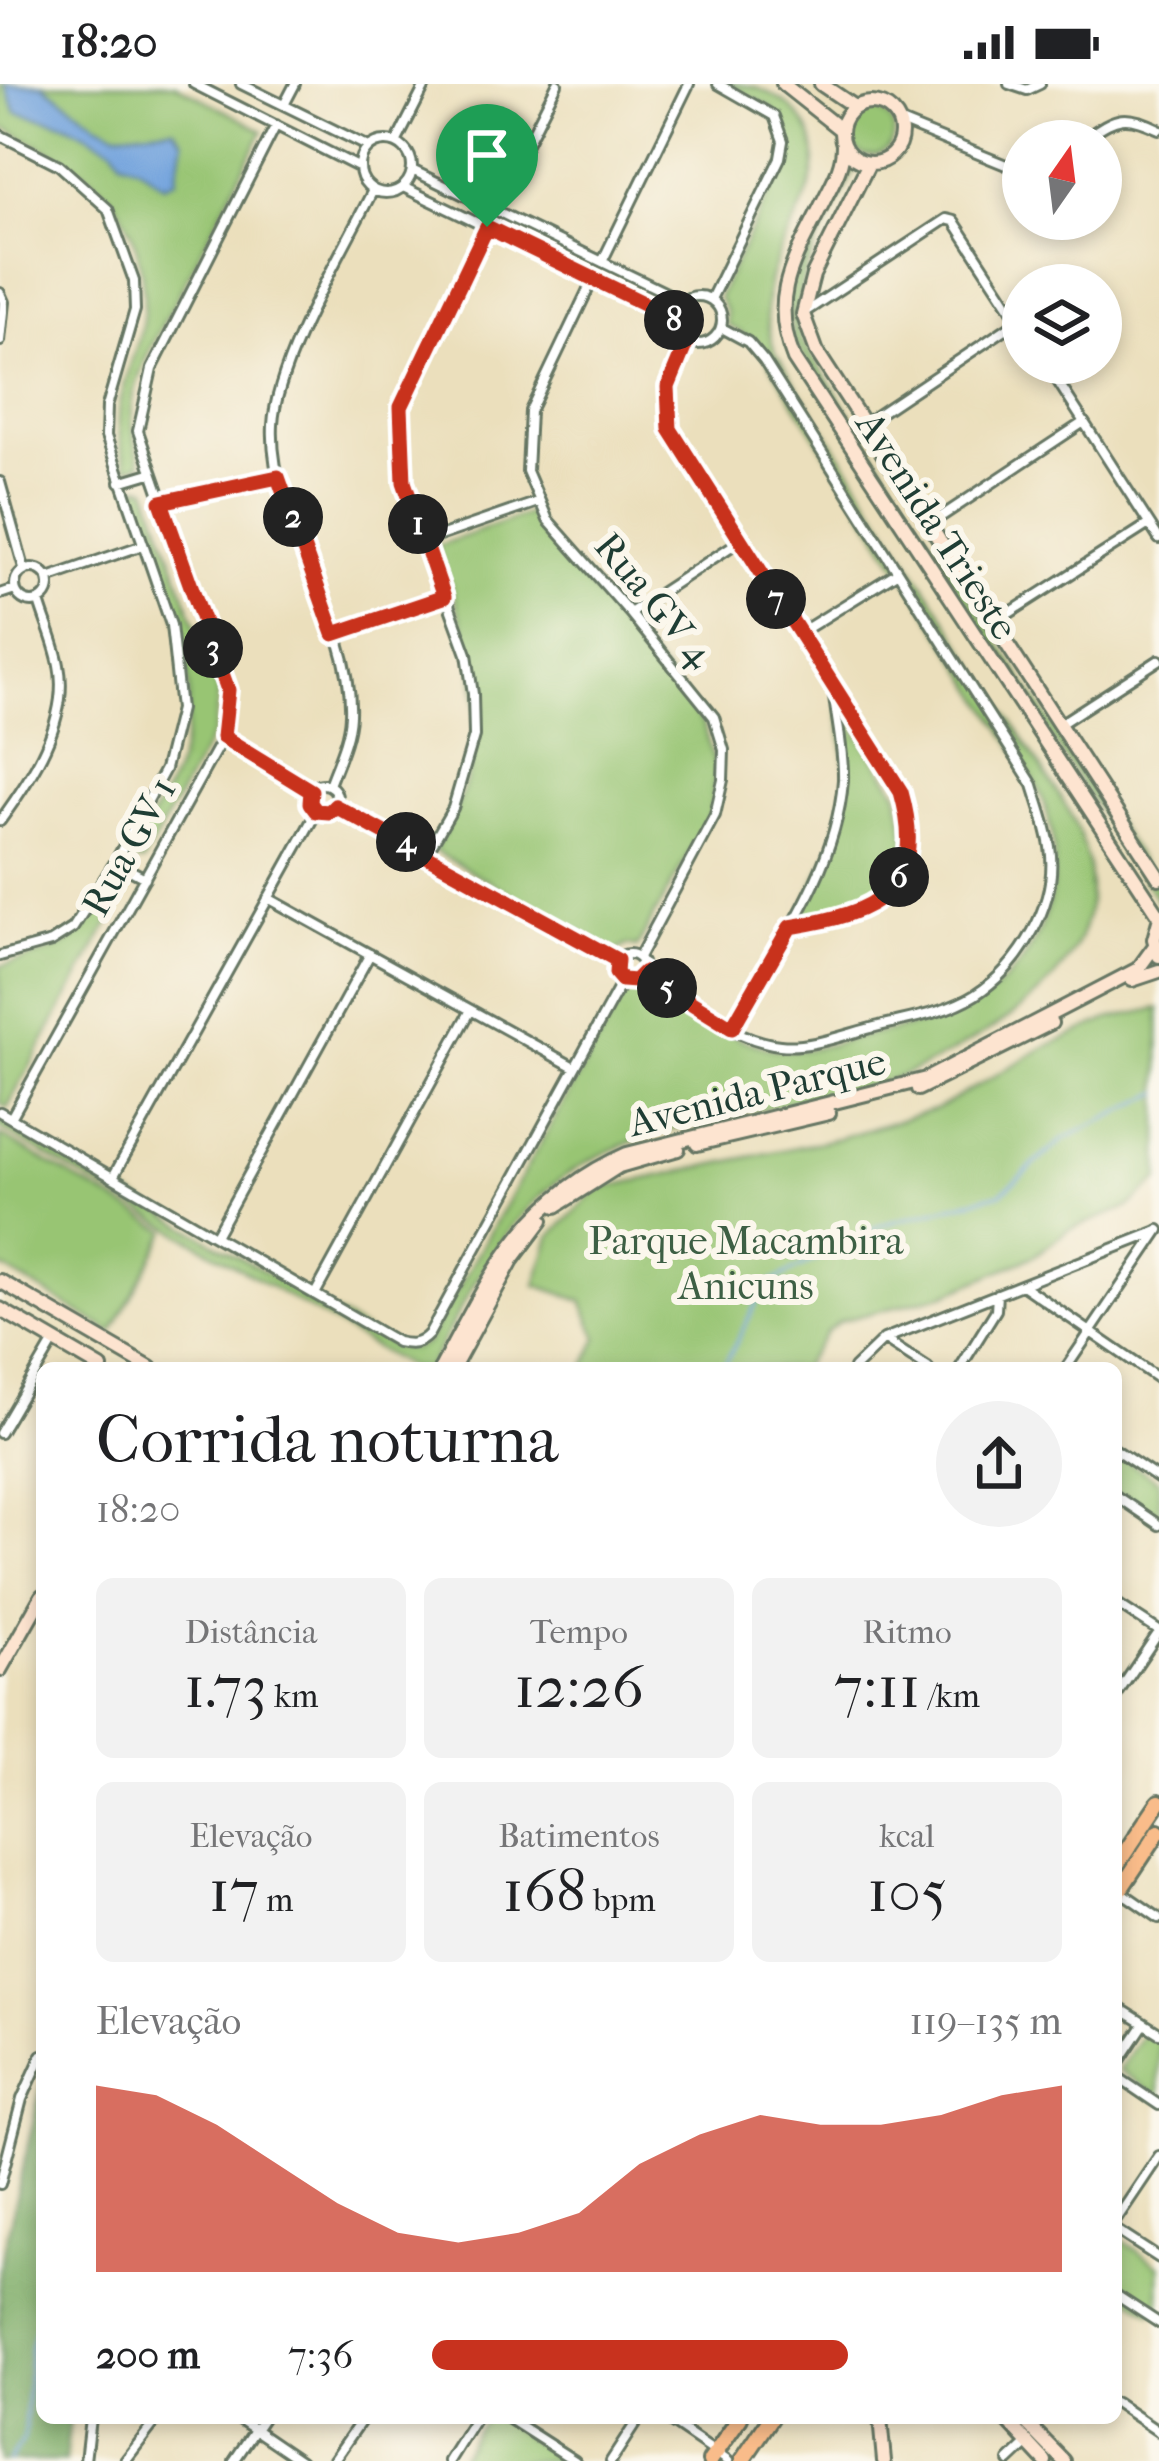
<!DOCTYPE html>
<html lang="pt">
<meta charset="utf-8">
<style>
:root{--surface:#fff;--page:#f2f2f2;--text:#202124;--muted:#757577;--accent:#c8321e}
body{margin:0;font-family:"IM FELL French Canon",serif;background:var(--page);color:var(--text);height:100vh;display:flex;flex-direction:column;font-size:45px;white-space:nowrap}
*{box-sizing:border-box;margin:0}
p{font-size:39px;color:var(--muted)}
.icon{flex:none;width:66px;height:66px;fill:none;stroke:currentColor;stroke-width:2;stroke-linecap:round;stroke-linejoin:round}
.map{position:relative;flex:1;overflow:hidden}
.side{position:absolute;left:36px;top:1278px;width:1086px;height:1062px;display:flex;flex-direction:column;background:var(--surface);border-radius:18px;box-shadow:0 6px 18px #0003}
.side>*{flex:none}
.needle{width:78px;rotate:14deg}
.buttons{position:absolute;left:1002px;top:36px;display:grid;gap:24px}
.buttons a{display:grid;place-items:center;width:120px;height:120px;border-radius:50%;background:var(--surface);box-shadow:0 6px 18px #0003;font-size:60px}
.pin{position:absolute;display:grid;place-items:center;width:102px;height:102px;color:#fff;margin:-123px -51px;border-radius:50% 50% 50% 0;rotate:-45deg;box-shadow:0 0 12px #0007}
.pin .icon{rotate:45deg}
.km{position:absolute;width:60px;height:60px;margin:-30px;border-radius:50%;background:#222;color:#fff;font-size:33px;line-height:60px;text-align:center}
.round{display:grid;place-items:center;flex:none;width:126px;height:126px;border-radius:63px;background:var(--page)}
.overview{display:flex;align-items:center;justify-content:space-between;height:204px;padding:0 60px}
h1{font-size:66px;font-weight:600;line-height:90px}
.stats{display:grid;grid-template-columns:repeat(3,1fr);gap:18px;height:204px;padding:12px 60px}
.stats div{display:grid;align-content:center;border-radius:18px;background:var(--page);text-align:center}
.stats b{font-size:60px;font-weight:600}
.stats small{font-size:33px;font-weight:400}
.stats p{font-size:33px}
.chart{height:336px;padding:24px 60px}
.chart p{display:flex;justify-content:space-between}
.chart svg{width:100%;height:216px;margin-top:12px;fill:var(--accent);opacity:.7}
ul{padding:0 60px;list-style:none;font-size:39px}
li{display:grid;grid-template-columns:192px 144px 1fr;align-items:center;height:90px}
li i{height:30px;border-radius:15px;background:var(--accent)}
.status{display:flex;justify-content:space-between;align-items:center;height:84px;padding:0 60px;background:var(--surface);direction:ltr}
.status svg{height:33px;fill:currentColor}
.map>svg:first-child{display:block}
.green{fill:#98c573;stroke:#5c8154;stroke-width:3}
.forest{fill:#7aaa65;stroke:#4c744c;stroke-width:3}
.water{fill:#72a3dd;stroke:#487088;stroke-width:3}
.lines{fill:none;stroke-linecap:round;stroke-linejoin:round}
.stream{stroke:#72a3dd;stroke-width:3}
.street-casing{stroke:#667664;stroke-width:14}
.secondary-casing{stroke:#667664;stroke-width:18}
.primary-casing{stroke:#667664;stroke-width:20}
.street{stroke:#fff;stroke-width:8}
.secondary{stroke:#fde4d0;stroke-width:12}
.primary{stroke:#f9bc8a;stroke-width:14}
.route-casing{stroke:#fff;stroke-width:24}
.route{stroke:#c8321e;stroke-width:15}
.labels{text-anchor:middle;stroke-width:12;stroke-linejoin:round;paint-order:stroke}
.street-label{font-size:39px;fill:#1f3d34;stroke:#fbf7ec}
.park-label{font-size:39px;fill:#3d5f44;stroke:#fbf7ec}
</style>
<div class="status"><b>18:20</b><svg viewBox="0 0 49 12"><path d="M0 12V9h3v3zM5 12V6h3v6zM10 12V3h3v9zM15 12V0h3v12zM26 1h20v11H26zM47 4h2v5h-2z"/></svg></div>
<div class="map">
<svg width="1159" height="2377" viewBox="0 0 1159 2377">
<rect width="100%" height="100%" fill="#fbf7ec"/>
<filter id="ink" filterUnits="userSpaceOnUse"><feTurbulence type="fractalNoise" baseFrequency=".00833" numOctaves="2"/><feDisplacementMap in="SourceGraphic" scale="24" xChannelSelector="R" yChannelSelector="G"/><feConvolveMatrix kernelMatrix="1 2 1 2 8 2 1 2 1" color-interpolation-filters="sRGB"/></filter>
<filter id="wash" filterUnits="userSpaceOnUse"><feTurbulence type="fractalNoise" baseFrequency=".004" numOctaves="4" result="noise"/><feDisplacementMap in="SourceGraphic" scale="48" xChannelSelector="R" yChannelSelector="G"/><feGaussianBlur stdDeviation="2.7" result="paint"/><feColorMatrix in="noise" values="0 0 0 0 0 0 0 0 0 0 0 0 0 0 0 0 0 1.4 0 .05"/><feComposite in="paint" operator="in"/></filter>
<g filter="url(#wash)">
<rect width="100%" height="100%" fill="#ebdfbc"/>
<!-- green -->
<path class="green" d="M0 0H175L263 47 149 267C129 317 127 328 141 380L127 384C108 328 125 303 140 250 146 229 144 207 141 185 128 99 71 77 0 42Z
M726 0C752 0 773 7 793 26 848 79 784 140 770 195 764 220 766 244 775 268L1069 727C1126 837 1059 909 966 960 940 975 912 989 883 998 791 1025 659 1034 578 1083 503 1129 469 1211 428 1284H410L0 1044V1035L394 1263 413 1265 427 1259 624 912 646 902C687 925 731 959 778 966 807 970 839 958 868 951 897 945 929 941 956 929 1047 890 1078 783 1035 698L763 269 744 250 727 241 726 227 718 213 781 87 787 62 784 45 770 23Z
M848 49a23 23 0 1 1 46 0a23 23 0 1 1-46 0Z
M849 81 856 84C834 130 784 203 800 253L1159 805V819L793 256 788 215 793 197Z
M139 402 147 404 219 607 214 648 143 778 132 777 129 770C143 746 160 722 171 697 216 601 167 499 134 408Z
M530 429 543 451 667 591 703 641 716 685 710 731 637 863 627 861 615 868 434 767C503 650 478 582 437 462Z
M838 619 898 709 908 763 883 811 852 826 809 836 799 832 835 756 847 697Z
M117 794 130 800 7 1024 0 1019V882C77 862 75 861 117 794Z
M1159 924V1096L1129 1123 1068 1146 1034 1172 946 1210 840 1237 827 1247 802 1284H584L598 1254 582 1217 536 1201 550 1153 598 1105 839 1054 937 1025 1043 964 1109 935Z
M0 1051 167 1147 112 1248 0 1182Z
M1117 1371 1159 1397V1439L1116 1410Z
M1145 1947 1159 1956V2013L1119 1986Z
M1116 2153 1159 2181V2219L1152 2229 1116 2206Z
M485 2334H497L564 2377H466L460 2373Z"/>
<!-- forest -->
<path class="forest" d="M42 2000V2334H70L65 2377H0V2183Z"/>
<!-- water -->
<path class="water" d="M5 0H42L95 38 117 49 173 44 183 57 176 96 164 101 138 82 122 76 113 64 67 40 16 28Z"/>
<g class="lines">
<!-- stream -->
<path class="stream" d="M719 1284 726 1278 766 1201 881 1141 1001 1109 1064 1055 1159 1009
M9 2377 24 2354 30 2265 42 2226"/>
</g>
</g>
<g filter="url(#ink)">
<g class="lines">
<defs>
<path id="street" d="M194 0 360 84
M241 0 369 63
M1009 0 1027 6 1040 0
M284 21 295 0
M898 37 1023 88
M0 51 59 81 108 125 134 197 135 226 107 322 106 352 171 541 180 625 165 685 115 778 73 844 51 858 0 872
M1080 57C1114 36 1120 26 1159 45
M360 83a26 26 0 1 1 52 0a26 26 0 1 1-52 0Z
M396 59 426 0
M412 86 683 217
M403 103 674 234
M494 125 557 0
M602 178 689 0
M593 195 530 327 527 387 548 436 630 529 714 633 724 666 723 696 715 731 639 873
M0 209 4 218 0 257
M674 236a24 24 0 1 1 48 0a24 24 0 1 1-48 0Z
M711 215 780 74 783 57 774 32 718 0
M805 228 946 135 954 137 1023 243
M687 257 668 303 670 345 901 708C929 806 876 830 790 843
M1046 279 1159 455
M864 340 1019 236
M0 398 24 484
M120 398 150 389
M161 418 278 393
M930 440 1084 338
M425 457 538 418
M15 501a17 17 0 1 1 34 0a17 17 0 1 1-34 0Z
M48 494 143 461
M0 510 15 505
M630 529 738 458
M994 539 1149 440
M334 550 444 513
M798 550 898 488
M1060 640 1159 576
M223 653 311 707
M309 714a14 14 0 1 1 28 0a14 14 0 1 1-28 0Z
M329 701C337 679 349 655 350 631 354 533 268 439 273 341 276 278 344 165 373 106
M335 722 617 876
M0 737C31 695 70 636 59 581 55 559 45 538 39 517
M427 769 453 724 474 652 473 610 467 570 404 398 401 323 487 143
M115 778 145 794
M268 814 574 983
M615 884a14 14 0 1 1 28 0a14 14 0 1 1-28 0Z
M643 889C684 914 731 956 780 961 811 965 848 949 879 942 911 934 946 929 975 911 1020 882 1059 819 1050 763 1047 742 1039 721 1033 701L764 277 748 258 722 244
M732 944C775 868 837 786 843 696 844 669 837 639 834 612
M0 1028 397 1258C411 1261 419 1261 429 1250L623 896
M11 1034 223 653 228 606 138 347 152 285 276 41
M113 1093 317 727
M215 1152 370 870
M1022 1201 1159 1295
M315 1210 471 926
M885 1256 928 1284
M854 1284 884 1255 1158 1147
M960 1284 996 1226 997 1210
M1066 1284 1159 1146
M0 1349 54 1257
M1116 1366 1159 1395
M1116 1412 1159 1441
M1116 1519 1159 1547
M1116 1612 1159 1548
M1117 1805 1159 1834
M1116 1922 1159 1949
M1116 1982 1144 1940
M1116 1992 1159 2021
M0 2100 22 2015 42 1971
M1116 2136 1159 2072
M1116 2146 1159 2174
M1116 2211 1159 2239
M1116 2319 1159 2348
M238 2334 301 2377
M508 2334 575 2377
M665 2334 728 2377
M85 2377 90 2334
M125 2377 158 2334
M234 2377 263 2334
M333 2377 363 2334
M449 2377 476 2334
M611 2377 639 2334
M1009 2377 1027 2360"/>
<path id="secondary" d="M783 0 841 46
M821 0 855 23
M841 49a30 30 0 1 1 60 0a30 30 0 1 1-60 0Z
M843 61C843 82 834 96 825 114 797 172 767 210 794 275L1159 831
M869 79 813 191 803 230 817 268 1159 794
M1159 837 1154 855 1159 872
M1132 896 1159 887
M918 1005 1051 939
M697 1060 829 1029
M556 1122 619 1082 678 1065
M0 1197 150 1284
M0 1225 101 1284
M441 1284C491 1191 524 1115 627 1070L926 995 1138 885 1154 863
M453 1284 512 1176 542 1136
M0 1586 42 1512
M880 2334 884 2377
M1005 2334 1045 2377
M1022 2334 1064 2377"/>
<path id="primary" d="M1116 1782 1159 1718
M1116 1812 1159 1747
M710 2377 740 2334
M742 2377 771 2334"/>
</defs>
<!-- street casing -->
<use href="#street" class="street-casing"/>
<!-- secondary casing -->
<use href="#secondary" class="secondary-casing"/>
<!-- primary casing -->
<use href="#primary" class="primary-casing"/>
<!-- street -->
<use href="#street" class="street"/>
<!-- secondary -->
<use href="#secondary" class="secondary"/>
<!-- primary -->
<use href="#primary" class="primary"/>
</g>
</g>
<g class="lines" filter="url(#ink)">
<defs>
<path id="route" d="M487 143 674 234 677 247 687 257 668 303 670 345 901 708C929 806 876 830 790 843L732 944 643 889 635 897 622 896 616 889 617 876 335 722 329 728 316 727 310 719 311 707 223 653 228 606 161 418 278 393 334 550 444 513 404 398 401 323Z"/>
</defs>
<!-- route casing -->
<use href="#route" class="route-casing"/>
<!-- route -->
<use href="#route" class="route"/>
</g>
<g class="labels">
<!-- street labels -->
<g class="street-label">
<text transform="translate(938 441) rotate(57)" y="14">Avenida Trieste</text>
<text transform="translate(655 515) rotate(50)" y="14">Rua GV 4</text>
<text transform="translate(128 762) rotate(-61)" y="14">Rua GV 1</text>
<text transform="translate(757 1007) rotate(-14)" y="14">Avenida Parque</text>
</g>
<!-- park labels -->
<g class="park-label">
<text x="746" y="1170">Parque Macambira<tspan x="746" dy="45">Anicuns</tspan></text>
</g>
</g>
</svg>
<div class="buttons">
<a><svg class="needle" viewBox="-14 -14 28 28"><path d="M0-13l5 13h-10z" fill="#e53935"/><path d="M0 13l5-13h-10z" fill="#757577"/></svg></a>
<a><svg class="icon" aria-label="layers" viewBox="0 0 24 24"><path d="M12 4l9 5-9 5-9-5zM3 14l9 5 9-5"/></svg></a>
</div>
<div class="pin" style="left:487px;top:143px;background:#1e9e55"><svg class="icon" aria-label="arrive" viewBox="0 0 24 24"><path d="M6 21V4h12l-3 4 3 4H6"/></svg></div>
<b class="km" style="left:418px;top:440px">1</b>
<b class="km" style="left:293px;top:433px">2</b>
<b class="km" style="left:213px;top:564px">3</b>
<b class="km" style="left:406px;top:758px">4</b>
<b class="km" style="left:667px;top:904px">5</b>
<b class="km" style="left:899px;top:793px">6</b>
<b class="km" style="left:776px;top:515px">7</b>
<b class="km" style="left:674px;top:236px">8</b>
<section class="side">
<div class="overview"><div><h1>Corrida noturna</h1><p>18:20</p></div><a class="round"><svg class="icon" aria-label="share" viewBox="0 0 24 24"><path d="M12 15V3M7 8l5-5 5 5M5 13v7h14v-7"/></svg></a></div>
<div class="stats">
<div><p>Distância</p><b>1.73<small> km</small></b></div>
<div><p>Tempo</p><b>12:26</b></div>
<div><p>Ritmo</p><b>7:11<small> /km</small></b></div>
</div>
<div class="stats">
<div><p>Elevação</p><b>17<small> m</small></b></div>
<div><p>Batimentos</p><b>168<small> bpm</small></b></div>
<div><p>kcal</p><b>105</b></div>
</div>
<div class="chart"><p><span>Elevação</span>119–135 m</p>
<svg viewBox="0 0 160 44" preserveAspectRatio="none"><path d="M0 44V6L10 8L20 14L30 22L40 30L50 36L60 38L70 36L80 32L90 22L100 16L110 12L120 14L130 14L140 12L150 8L160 6V44z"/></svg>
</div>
<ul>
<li><b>200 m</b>7:36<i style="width:66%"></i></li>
</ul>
</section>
</div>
